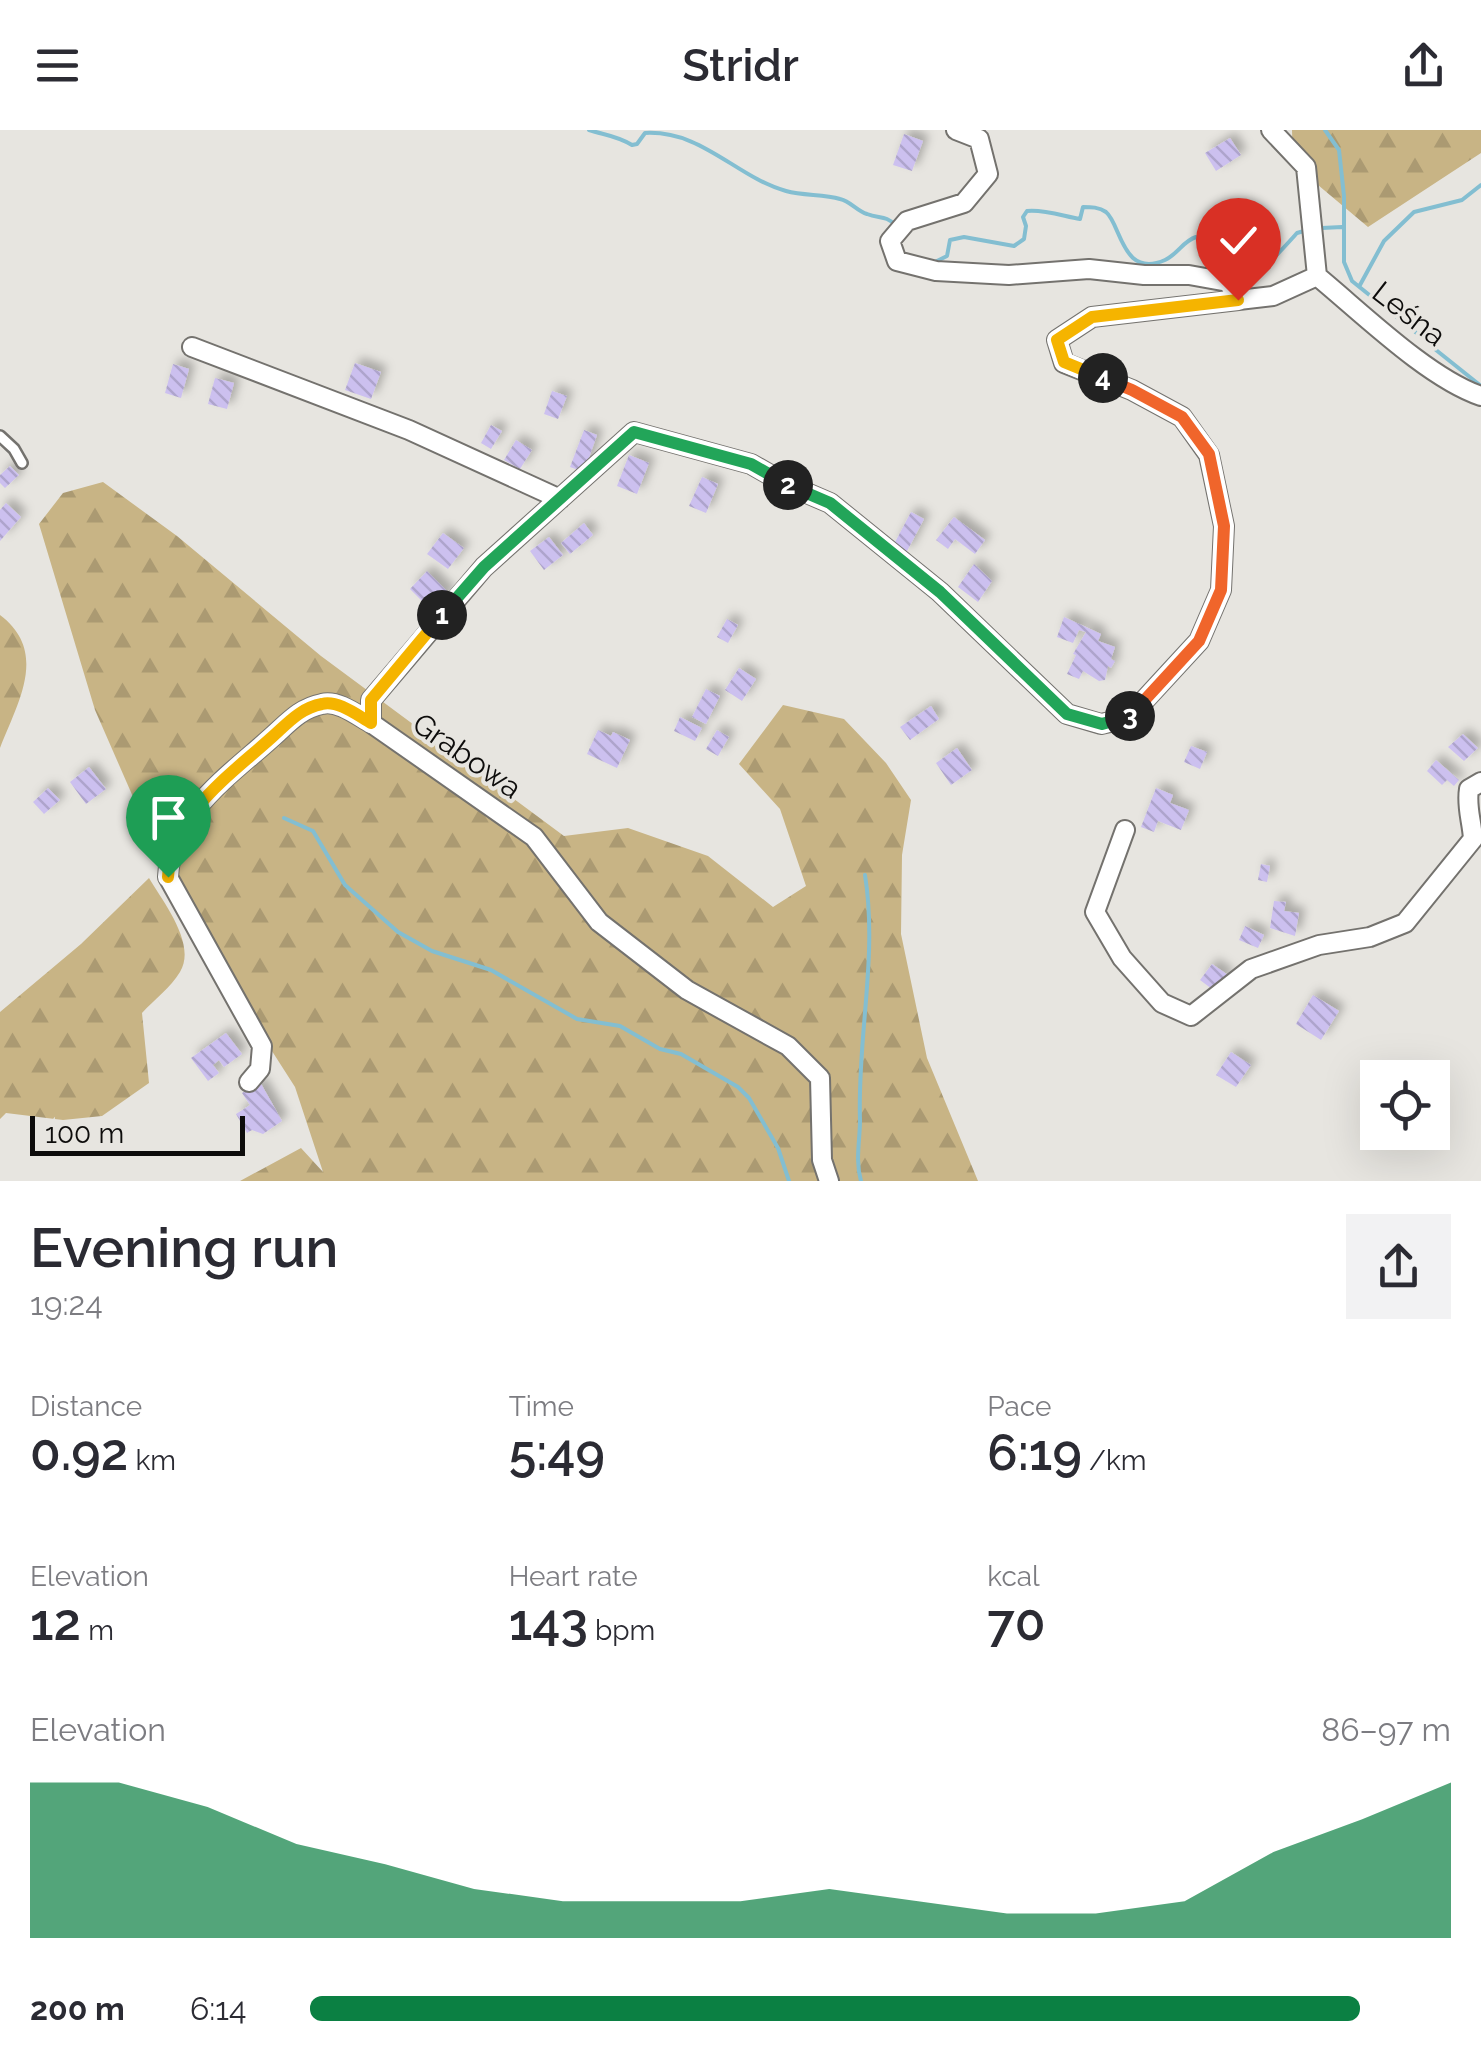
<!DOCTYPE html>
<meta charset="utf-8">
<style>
:root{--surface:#fff;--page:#f2f2f3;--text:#2b2b33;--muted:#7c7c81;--accent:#0b8043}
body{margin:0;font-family:Raleway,sans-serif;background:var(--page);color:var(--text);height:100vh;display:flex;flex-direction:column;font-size:38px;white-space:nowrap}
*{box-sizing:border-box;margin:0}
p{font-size:32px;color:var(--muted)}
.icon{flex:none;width:55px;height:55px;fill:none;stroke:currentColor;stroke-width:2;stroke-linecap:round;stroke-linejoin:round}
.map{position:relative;height:1051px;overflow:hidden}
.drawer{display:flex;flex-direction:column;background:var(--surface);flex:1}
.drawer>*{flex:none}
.buttons{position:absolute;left:1360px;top:930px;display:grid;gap:20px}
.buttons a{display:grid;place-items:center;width:90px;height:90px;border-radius:0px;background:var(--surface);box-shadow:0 10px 40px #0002;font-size:50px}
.scale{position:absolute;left:30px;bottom:25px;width:215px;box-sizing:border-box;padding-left:10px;border:5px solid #0d0c0b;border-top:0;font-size:28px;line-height:35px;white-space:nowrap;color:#0d0c0b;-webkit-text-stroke:8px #e7e5e0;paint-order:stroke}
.pin{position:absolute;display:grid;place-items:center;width:85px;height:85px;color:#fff;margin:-102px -42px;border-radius:50% 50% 50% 0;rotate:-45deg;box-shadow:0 0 10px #0007}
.pin .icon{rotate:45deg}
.km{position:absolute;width:50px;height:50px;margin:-25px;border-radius:50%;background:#222;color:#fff;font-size:28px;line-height:50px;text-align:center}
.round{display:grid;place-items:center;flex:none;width:105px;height:105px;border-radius:0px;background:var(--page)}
.headline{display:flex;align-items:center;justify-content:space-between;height:170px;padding:0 30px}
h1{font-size:55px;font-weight:600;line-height:75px}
.metrics{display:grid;grid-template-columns:repeat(3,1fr);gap:15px;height:170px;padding:10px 30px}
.metrics div{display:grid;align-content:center}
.metrics b{font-size:50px;font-weight:600}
.metrics small{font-size:28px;font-weight:400}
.metrics p{font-size:28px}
.chart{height:280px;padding:20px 30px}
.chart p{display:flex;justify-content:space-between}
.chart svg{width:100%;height:180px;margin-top:10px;fill:var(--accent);opacity:.7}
ul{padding:0 30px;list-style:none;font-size:32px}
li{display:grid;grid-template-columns:160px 120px 1fr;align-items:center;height:75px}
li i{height:25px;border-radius:12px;background:var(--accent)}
header{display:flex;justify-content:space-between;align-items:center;height:130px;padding:0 30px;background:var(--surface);font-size:45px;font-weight:600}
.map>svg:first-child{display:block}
.forest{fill:url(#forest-firs)}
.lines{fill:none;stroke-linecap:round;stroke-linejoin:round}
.stream{stroke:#83bed1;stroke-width:4}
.building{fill:url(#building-back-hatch);filter:url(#shadow)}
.service-casing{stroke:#74726e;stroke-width:14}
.minor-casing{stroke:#74726e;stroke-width:22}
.service{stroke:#fff;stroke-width:9}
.minor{stroke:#fff;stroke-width:18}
.split-1-casing{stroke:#fff;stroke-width:20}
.split-2-casing{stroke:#fff;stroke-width:20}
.split-3-casing{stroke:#fff;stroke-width:20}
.split-4-casing{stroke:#fff;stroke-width:20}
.split-5-casing{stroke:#fff;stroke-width:20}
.split-1{stroke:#f5b400;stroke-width:12}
.split-2{stroke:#22a559;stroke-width:12}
.split-3{stroke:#22a559;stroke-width:12}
.split-4{stroke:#f0652b;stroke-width:12}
.split-5{stroke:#f5b400;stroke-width:12}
.labels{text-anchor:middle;stroke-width:8;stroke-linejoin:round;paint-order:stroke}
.street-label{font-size:30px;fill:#0d0c0b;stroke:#e7e5e0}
</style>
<header><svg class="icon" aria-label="menu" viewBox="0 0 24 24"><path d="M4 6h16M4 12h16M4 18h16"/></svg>Stridr<svg class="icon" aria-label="share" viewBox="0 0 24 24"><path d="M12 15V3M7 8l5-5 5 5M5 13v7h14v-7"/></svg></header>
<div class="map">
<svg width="1481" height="1051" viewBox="0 0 1481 1051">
<defs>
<pattern id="forest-firs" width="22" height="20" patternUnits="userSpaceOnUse" patternTransform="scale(2.5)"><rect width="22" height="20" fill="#c8b485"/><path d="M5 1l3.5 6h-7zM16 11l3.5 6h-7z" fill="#ab9a72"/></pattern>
<pattern id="building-back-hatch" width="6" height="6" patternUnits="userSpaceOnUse" patternTransform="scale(2.5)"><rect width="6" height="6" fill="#ccc0ef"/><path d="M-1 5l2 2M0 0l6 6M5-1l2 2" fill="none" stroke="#aea4cc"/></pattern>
<filter id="shadow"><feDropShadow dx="6" dy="-6" stdDeviation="5" flood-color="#0004"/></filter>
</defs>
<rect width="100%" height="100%" fill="#e7e5e0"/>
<!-- forest -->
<path class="forest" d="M1292 0H1481V23L1368 97 1293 34Z
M103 352 177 406 321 526 564 706 628 698 708 726 773 777 806 756 780 679 739 634 783 575 844 589 886 633 911 670 902 725 901 804 927 928 978 1051H240L301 1018 323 1042 295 957 209 823 151 708 95 580 39 394 63 363Z
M0 485C49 522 18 572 0 618Z
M149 748C163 772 197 814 180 842 171 857 154 870 142 883L149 953 102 986 63 990 6 983 0 989V882L81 814Z"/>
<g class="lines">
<!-- stream -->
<path class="stream" d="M589 0C605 5 618 6 632 15L637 14 645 3C702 0 736 47 786 61 804 66 823 64 840 69 850 71 857 81 867 84 879 89 886 85 895 95
M1325 0 1339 20 1344 66V132L1352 151 1424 209
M1322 98 1342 97
M935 132 947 126 950 110 964 107 1014 116 1024 109 1026 96 1023 87 1027 81C1043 79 1063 86 1080 89L1083 77C1091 77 1099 77 1106 82 1121 94 1122 149 1165 130 1178 124 1183 111 1196 107 1246 161 1251 154 1297 103L1304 101
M1360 155 1384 111 1414 82 1462 70 1481 55
M1436 220 1481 256
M284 688 313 701 345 755 398 802 432 821 491 840 577 889 620 896 660 919 681 924 738 957 749 968 778 1018 789 1051
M861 1051C855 1030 860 1011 860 990 857 908 878 827 865 745"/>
</g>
<!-- building -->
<path class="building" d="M904 4 923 11 912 41 893 35Z
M1230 8 1241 25 1216 41 1205 23Z
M355 233 381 242 371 269 345 260Z
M173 234 189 239 181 268 165 263Z
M215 248 234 253 227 279 208 274Z
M552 261 567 266 558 289 544 284Z
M491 295 502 301 491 319 481 313Z
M584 300 597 305 584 342 570 337Z
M516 310 532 320 520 339 504 330Z
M629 325 649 333 637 364 617 356Z
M10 336 19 345 5 358 0 353V345Z
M702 347 718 354 706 383 689 376Z
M6 373 21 387 0 411V380Z
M911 382 924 389 906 423 893 416Z
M954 387 985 410 975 424 955 409 948 419 936 410Z
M584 393 593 405 570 424 561 413Z
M443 403 464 418 448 439 427 424Z
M549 407 563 425 544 440 530 421Z
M974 434 992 451 978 472 958 457Z
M427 441 450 464 436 477 427 468 423 472 410 459Z
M1064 487 1101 504 1098 511 1115 517 1111 529 1115 531 1111 538 1108 536 1105 550 1099 551 1083 541 1079 549 1067 544 1076 525 1073 524 1086 502 1079 500 1073 513 1057 507Z
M727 489 738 495 728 513 717 507Z
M739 538 756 549 742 571 725 560Z
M706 559 720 566 706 594 692 587Z
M931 576 939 589 910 610 900 597Z
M680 587 702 598 695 611 674 601Z
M598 600 611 606 613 602 630 610 617 638 587 624Z
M717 600 729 607 718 626 706 619Z
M1463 604 1478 618 1464 631 1448 617Z
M1191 616 1207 622 1200 639 1184 632Z
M957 618 972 640 951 655 936 633Z
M1436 630 1459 650 1454 656 1447 650 1442 655 1427 641Z
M89 637 106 659 86 674 70 652Z
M48 658 60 670 44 684 33 672Z
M1156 658 1173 665 1170 673 1189 680 1181 700 1158 691 1154 702 1141 697Z
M1261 734 1270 736 1267 752 1258 750Z
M1274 771 1286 772 1284 781 1299 783 1295 806 1270 798Z
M1245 796 1264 805 1258 818 1239 810Z
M1212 834 1228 845 1216 862 1200 850Z
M1313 865 1339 881 1321 910 1296 894Z
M226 903 242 924 224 937 219 930 213 935 219 943 208 951 191 928Z
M1231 922 1251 935 1236 957 1216 945Z
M260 952 282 991 263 1004 252 1000 247 1003 236 984 250 975 242 963Z"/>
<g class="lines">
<defs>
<path id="service" d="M0 306 14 319 22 333"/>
<path id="minor" d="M956 0 979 9 988 44 964 73 907 91 890 111 897 131 936 141 1009 145 1089 139 1144 145H1189L1228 152 1238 170
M1271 0 1306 37 1317 146
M192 217 409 300 560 369
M1125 700 1095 782 1122 828 1162 873 1191 886 1251 839 1319 815 1370 807 1405 793 1473 709C1472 691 1466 677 1469 659L1481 652
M249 952 260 939 262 916 168 747C171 684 229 646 271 608 287 594 300 578 322 574 338 570 357 585 371 593
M829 1051 822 1030 820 948 788 916 687 860 599 792 534 707 371 593V570L484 437 634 302 751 334 786 354 830 373 940 462 1067 584 1101 594 1128 588 1199 511 1221 460 1224 396 1209 325 1182 287 1132 260 1064 233 1057 210 1092 187 1273 166 1317 146C1362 183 1428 248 1481 266"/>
</defs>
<!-- service casing -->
<use href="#service" class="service-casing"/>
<!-- minor casing -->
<use href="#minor" class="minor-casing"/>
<!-- service -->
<use href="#service" class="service"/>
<!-- minor -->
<use href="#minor" class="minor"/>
</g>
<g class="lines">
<defs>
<path id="split-1" d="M168 747C171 685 229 646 271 608 287 594 300 578 322 574 338 570 357 585 371 593V570L442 485"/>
<path id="split-2" d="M442 485 484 437 634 302 751 334 788 355"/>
<path id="split-3" d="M788 355 830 373 940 462 1067 584 1102 594 1130 586"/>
<path id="split-4" d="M1103 248 1132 260 1182 287 1209 324 1224 396 1221 460 1199 511 1130 586"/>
<path id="split-5" d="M1103 248 1064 232 1057 210 1092 187 1238 170"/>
</defs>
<!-- split-1 casing -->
<use href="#split-1" class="split-1-casing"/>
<!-- split-2 casing -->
<use href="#split-2" class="split-2-casing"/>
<!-- split-3 casing -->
<use href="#split-3" class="split-3-casing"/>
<!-- split-4 casing -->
<use href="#split-4" class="split-4-casing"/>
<!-- split-5 casing -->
<use href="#split-5" class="split-5-casing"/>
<!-- split-1 -->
<use href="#split-1" class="split-1"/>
<!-- split-2 -->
<use href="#split-2" class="split-2"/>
<!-- split-3 -->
<use href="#split-3" class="split-3"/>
<!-- split-4 -->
<use href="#split-4" class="split-4"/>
<!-- split-5 -->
<use href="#split-5" class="split-5"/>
</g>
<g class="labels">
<!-- street labels -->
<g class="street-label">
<text transform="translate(1409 184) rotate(38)" y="10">Leśna</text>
<text transform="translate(467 626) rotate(35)" y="10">Grabowa</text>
</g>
</g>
</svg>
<div class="buttons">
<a><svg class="icon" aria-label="locate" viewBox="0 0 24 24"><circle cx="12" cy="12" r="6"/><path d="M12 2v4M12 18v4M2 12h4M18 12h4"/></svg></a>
</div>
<div class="scale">100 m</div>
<div class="pin" style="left:168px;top:747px;background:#1e9e55"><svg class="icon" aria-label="arrive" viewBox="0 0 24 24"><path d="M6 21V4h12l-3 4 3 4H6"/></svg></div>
<div class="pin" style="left:1238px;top:170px;background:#d93025"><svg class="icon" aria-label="check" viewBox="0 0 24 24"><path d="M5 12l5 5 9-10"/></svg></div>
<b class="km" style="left:442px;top:485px">1</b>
<b class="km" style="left:788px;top:355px">2</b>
<b class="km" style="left:1130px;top:586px">3</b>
<b class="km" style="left:1103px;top:248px">4</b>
</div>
<section class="drawer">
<div class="headline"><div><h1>Evening run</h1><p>19:24</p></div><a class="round"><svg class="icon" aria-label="share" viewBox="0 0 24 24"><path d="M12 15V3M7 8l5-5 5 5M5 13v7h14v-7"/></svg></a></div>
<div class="metrics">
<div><p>Distance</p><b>0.92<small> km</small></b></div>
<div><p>Time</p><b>5:49</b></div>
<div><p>Pace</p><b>6:19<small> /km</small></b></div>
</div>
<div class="metrics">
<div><p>Elevation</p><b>12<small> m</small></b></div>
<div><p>Heart rate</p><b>143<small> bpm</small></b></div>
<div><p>kcal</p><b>70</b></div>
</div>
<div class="chart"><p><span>Elevation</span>86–97 m</p>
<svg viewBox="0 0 160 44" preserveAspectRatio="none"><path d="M0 44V6L10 6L20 12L30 21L40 26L50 32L60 35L70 35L80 35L90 32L100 35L110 38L120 38L130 35L140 23L150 15L160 6V44z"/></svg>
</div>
<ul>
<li><b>200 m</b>6:14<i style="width:92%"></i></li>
</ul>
</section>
